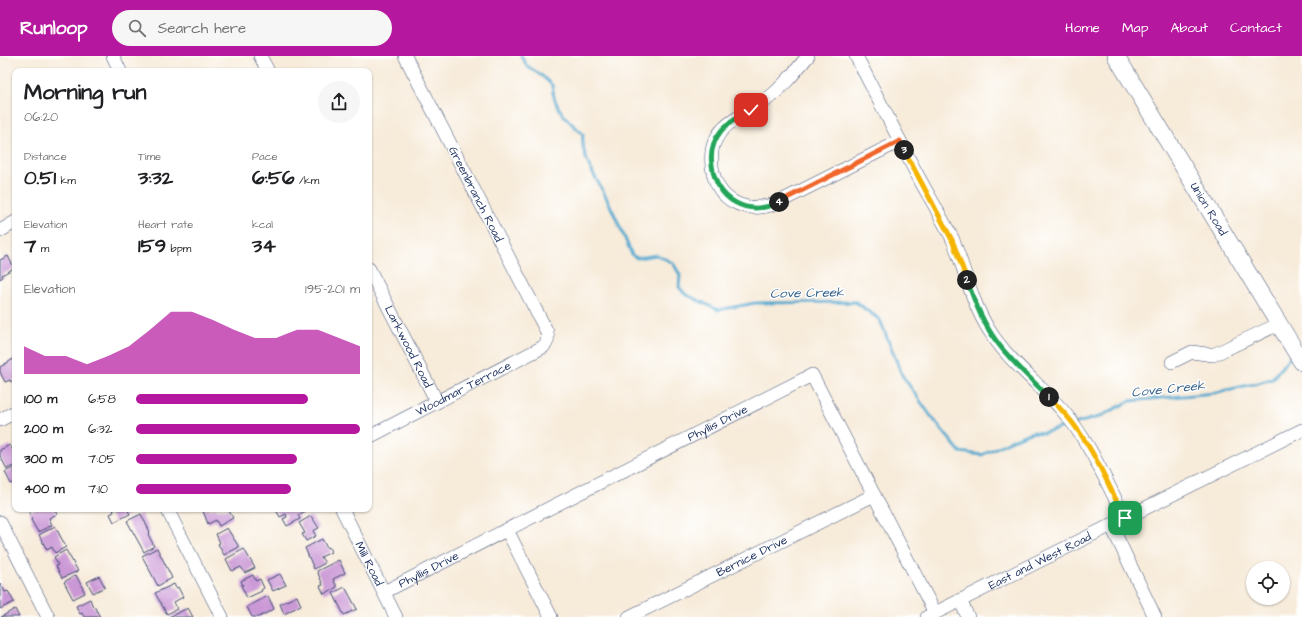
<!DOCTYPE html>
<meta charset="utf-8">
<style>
:root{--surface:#fff;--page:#f6f6f6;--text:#202124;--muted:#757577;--accent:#b5179e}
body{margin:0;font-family:"Architects Daughter",sans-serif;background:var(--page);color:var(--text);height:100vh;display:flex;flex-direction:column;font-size:15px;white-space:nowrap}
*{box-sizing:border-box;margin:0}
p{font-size:13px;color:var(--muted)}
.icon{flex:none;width:22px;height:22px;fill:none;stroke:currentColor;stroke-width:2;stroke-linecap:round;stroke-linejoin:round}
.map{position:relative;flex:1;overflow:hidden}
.side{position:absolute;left:12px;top:12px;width:360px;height:444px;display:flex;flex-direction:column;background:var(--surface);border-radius:8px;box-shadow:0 1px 3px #0004}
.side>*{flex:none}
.tools{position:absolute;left:1246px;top:505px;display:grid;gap:8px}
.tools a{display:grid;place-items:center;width:44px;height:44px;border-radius:50%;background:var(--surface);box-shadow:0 1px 3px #0004;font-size:20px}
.pin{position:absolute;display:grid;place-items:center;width:34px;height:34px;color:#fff;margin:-17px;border-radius:8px;box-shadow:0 2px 6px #0006}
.km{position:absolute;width:20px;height:20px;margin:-10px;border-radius:50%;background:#222;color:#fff;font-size:11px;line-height:20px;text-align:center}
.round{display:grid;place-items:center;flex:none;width:42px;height:42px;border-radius:21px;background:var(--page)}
.headline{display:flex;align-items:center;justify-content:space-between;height:68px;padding:0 12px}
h1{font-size:22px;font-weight:700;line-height:30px}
.figures{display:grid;grid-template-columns:repeat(3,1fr);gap:6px;height:68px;padding:4px 12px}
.figures div{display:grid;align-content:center}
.figures b{font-size:20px;font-weight:700}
.figures small{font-size:11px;font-weight:400}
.figures p{font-size:11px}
.chart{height:112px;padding:8px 12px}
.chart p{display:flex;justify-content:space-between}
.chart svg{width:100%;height:72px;margin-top:4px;fill:var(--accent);opacity:.7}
ul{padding:0 12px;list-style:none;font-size:13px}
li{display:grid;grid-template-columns:64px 48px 1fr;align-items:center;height:30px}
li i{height:10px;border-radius:5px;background:var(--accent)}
header{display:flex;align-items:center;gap:24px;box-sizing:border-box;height:56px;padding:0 20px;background:var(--accent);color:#fff}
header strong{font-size:19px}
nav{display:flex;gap:22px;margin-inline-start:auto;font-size:14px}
.search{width:280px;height:36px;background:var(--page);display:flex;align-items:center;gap:10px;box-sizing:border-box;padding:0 14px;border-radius:22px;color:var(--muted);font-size:15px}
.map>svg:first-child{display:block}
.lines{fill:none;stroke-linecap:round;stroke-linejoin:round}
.stream{stroke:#52a8cf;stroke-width:3}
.building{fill:#cb98d6}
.minor-casing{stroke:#3c4b70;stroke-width:14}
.major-casing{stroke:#3c4b70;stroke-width:18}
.minor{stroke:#fff;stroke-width:13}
.major{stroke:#fff;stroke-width:17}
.split-1-casing{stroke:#fff;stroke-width:8}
.split-2-casing{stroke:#fff;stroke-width:8}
.split-3-casing{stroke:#fff;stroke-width:8}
.split-4-casing{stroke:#fff;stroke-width:8}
.split-5-casing{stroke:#fff;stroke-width:8}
.split-1{stroke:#f5b400;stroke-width:5}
.split-2{stroke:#22a559;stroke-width:5}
.split-3{stroke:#f5b400;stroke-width:5}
.split-4{stroke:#f0652b;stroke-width:5}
.split-5{stroke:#22a559;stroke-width:5}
.labels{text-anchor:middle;stroke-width:3;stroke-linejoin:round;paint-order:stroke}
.street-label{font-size:12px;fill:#1b2f5e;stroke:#fff}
.water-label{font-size:13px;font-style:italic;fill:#315f8b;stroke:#fff}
</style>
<header>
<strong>Runloop</strong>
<div class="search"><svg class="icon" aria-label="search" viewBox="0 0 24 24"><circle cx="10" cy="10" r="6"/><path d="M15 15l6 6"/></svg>Search here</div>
<nav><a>Home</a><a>Map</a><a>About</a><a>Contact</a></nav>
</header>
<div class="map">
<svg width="1302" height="561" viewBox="0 0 1302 561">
<rect width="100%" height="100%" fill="#fff"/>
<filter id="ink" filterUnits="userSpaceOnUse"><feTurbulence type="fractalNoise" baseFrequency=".025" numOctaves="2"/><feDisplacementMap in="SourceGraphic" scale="8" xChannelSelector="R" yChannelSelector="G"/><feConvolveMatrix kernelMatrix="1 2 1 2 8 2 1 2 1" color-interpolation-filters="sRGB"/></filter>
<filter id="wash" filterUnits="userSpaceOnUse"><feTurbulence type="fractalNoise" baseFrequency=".012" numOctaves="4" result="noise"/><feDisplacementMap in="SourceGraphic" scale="16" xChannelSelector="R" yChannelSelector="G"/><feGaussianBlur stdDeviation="0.9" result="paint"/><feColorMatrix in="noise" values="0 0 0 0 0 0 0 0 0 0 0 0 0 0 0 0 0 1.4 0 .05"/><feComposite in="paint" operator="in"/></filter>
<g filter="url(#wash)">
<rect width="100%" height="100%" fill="#f7ebd9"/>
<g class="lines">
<!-- stream -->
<path class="stream" d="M521 0 527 10 542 20 552 29C553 52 567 64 583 78 580 102 597 122 607 143 616 161 624 180 632 199L637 202 657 199 673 207 680 219 679 231 685 238 718 254 755 247 856 246 880 264 902 319 930 359 960 396 982 399 1010 385 1033 376 1043 377 1070 369
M1077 367 1099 361 1130 345 1214 337 1258 327 1272 323 1291 299"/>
</g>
<g id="blocks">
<!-- building -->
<path class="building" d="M8 200 14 212 2 219 3 221 0 223V204Z
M15 302V323L11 326 10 324 5 326 0 316V311Z
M10 389 15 398V409L7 413 0 400V394Z
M15 411V426L11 428 5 416Z
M35 453H54L57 458 49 462 52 469 38 476 31 464 32 463 29 456Z
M113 453H127L130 458 114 466 110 458 114 456Z
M206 453H228L233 462 219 470 216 464 208 468 203 455Z
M277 453H305L306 455 298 459 300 463 287 470 283 463 287 461 286 458 280 461 276 454Z
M141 458 150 476 148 478 154 490 144 496 127 465Z
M311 460 319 472 313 475 316 480 306 485 302 478 305 477 299 467Z
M55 470 66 491 55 497 52 491 47 494 39 479Z
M227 472 239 491 224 499 218 488 220 487 216 478Z
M322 483 327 492 329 491 331 496 321 501 325 507 314 513 305 492Z
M157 492 172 522 158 530 142 500Z
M244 493 255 512 245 517 241 511 232 515 226 503Z
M66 494 78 515 62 522 56 510 58 509 54 501Z
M339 504 345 517 333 523 337 531 324 538 320 530 323 529 317 515Z
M280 518 286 529 273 535 267 524Z
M76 519 85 537 73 543 64 526Z
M253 519 256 525 260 523 264 532 261 534 262 535 247 542 241 529H243L241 525Z
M99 520 105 531 93 537 87 526Z
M0 527 5 536 8 535 14 546 0 553Z
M174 528 176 532 178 531 183 541 174 546 177 553 167 558 155 537Z
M345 531 357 553 344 559 333 537Z
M268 540 274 553 259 561H252L247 551Z
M297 540 301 549 284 558 280 548Z
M90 543 93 551 94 550 100 561H84L82 557 80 558 76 550Z
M188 552 193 561H169Z
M15 553 19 561H1L13 554Z"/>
</g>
</g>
<g filter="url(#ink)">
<use href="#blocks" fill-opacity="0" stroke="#3c4b70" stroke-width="1"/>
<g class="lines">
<defs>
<g id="minor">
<path d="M113 0 120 15"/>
<path d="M260 0 268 15"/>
<path d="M808 0C795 16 782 32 766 44 750 57 725 64 716 83 711 91 711 101 712 110 716 145 745 159 777 147L900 85 856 0"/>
<path d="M900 85C911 108 923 130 936 152 941 163 948 173 953 184 965 214 972 247 989 274 1009 306 1039 327 1063 355 1090 386 1106 426 1125 462"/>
<path d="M0 175 15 166"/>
<path id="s1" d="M369 213 437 346"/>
<path d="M1172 306 1192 296 1213 299 1279 268"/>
<path d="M0 364 15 356"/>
<path id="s2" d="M369 381 543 291C548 286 548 283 547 276L405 0"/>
<path d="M167 453 222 561"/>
<path id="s3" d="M342 453 396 561"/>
<path d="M0 466 48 561"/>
<path d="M1111 469 1155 561"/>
<path d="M507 474 551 561"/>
<path id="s4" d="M384 536 812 319 935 557"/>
<path d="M960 544 968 561"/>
<path id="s5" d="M629 561 874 439"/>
<path id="s6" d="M927 561 1302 374"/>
</g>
<g id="major">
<path id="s7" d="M1116 0 1302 306"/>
</g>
</defs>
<!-- minor casing -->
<use href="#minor" class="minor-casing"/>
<!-- major casing -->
<use href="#major" class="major-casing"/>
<!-- minor -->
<use href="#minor" class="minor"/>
<!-- major -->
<use href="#major" class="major"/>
</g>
</g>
<g class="lines" filter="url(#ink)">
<defs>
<path id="split-1" d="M1049 341C1059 351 1069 361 1077 373 1097 400 1110 433 1125 462"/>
<path id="split-2" d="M967 224C975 247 984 270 1000 290 1014 308 1032 324 1049 341"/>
<path id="split-3" d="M904 94 952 184 967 224"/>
<path id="split-4" d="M779 146 900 85 904 94"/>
<path id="split-5" d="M751 54C741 60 728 66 721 75 713 85 710 97 712 109 716 144 748 162 779 146"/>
</defs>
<!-- split-1 casing -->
<use href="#split-1" class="split-1-casing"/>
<!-- split-2 casing -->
<use href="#split-2" class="split-2-casing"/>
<!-- split-3 casing -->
<use href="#split-3" class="split-3-casing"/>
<!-- split-4 casing -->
<use href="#split-4" class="split-4-casing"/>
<!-- split-5 casing -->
<use href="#split-5" class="split-5-casing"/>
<!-- split-1 -->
<use href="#split-1" class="split-1"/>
<!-- split-2 -->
<use href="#split-2" class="split-2"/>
<!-- split-3 -->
<use href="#split-3" class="split-3"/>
<!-- split-4 -->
<use href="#split-4" class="split-4"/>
<!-- split-5 -->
<use href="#split-5" class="split-5"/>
</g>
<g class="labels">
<!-- street labels -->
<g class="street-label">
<text transform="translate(476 138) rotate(63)" y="4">Greenbranch Road</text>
<text dy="4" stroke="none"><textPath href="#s7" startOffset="179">Union Road</textPath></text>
<text dy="4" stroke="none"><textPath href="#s1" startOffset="87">Larkwood Road</textPath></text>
<text dy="4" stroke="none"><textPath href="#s2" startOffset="106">Woodmar Terrace</textPath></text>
<text dy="4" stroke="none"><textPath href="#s4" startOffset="374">Phyllis Drive</textPath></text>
<text dy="4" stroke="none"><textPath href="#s5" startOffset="137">Bernice Drive</textPath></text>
<text dy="4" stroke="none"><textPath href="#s6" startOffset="126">East and West Road</textPath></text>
<text dy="4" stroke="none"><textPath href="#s3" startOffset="61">Mill Road</textPath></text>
<text dy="4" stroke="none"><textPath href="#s4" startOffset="50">Phyllis Drive</textPath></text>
</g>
<!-- water labels -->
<g class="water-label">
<text transform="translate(807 236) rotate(-1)" y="5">Cove Creek</text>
<text transform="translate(1168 332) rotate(-6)" y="5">Cove Creek</text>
</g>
</g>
</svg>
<div class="tools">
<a><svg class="icon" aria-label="locate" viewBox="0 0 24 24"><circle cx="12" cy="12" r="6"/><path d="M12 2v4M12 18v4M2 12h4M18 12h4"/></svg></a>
</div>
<div class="pin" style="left:1125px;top:462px;background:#1e9e55"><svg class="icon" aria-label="arrive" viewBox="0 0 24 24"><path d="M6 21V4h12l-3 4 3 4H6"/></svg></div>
<div class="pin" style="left:751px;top:54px;background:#d93025"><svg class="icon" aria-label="check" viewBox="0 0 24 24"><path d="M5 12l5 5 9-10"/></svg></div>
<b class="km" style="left:1049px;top:341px">1</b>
<b class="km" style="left:967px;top:224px">2</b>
<b class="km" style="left:904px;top:94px">3</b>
<b class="km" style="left:779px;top:146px">4</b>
<section class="side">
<div class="headline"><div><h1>Morning run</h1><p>06:20</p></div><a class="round"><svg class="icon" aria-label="share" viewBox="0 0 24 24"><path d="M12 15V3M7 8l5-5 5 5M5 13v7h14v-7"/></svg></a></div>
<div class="figures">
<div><p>Distance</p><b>0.51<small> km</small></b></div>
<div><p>Time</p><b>3:32</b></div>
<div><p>Pace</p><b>6:56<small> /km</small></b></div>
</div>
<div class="figures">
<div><p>Elevation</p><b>7<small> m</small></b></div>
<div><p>Heart rate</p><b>159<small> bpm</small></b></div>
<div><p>kcal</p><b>34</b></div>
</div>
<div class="chart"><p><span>Elevation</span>195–201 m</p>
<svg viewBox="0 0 160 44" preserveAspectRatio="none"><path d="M0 44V27L10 33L20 33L30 38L40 33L50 27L60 17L70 6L80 6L90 11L100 17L110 22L120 22L130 17L140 17L150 22L160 27V44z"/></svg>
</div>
<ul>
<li><b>100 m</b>6:58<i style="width:77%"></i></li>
<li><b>200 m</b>6:32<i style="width:100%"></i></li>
<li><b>300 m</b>7:05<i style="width:72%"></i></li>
<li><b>400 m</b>7:10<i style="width:69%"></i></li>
</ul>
</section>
</div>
